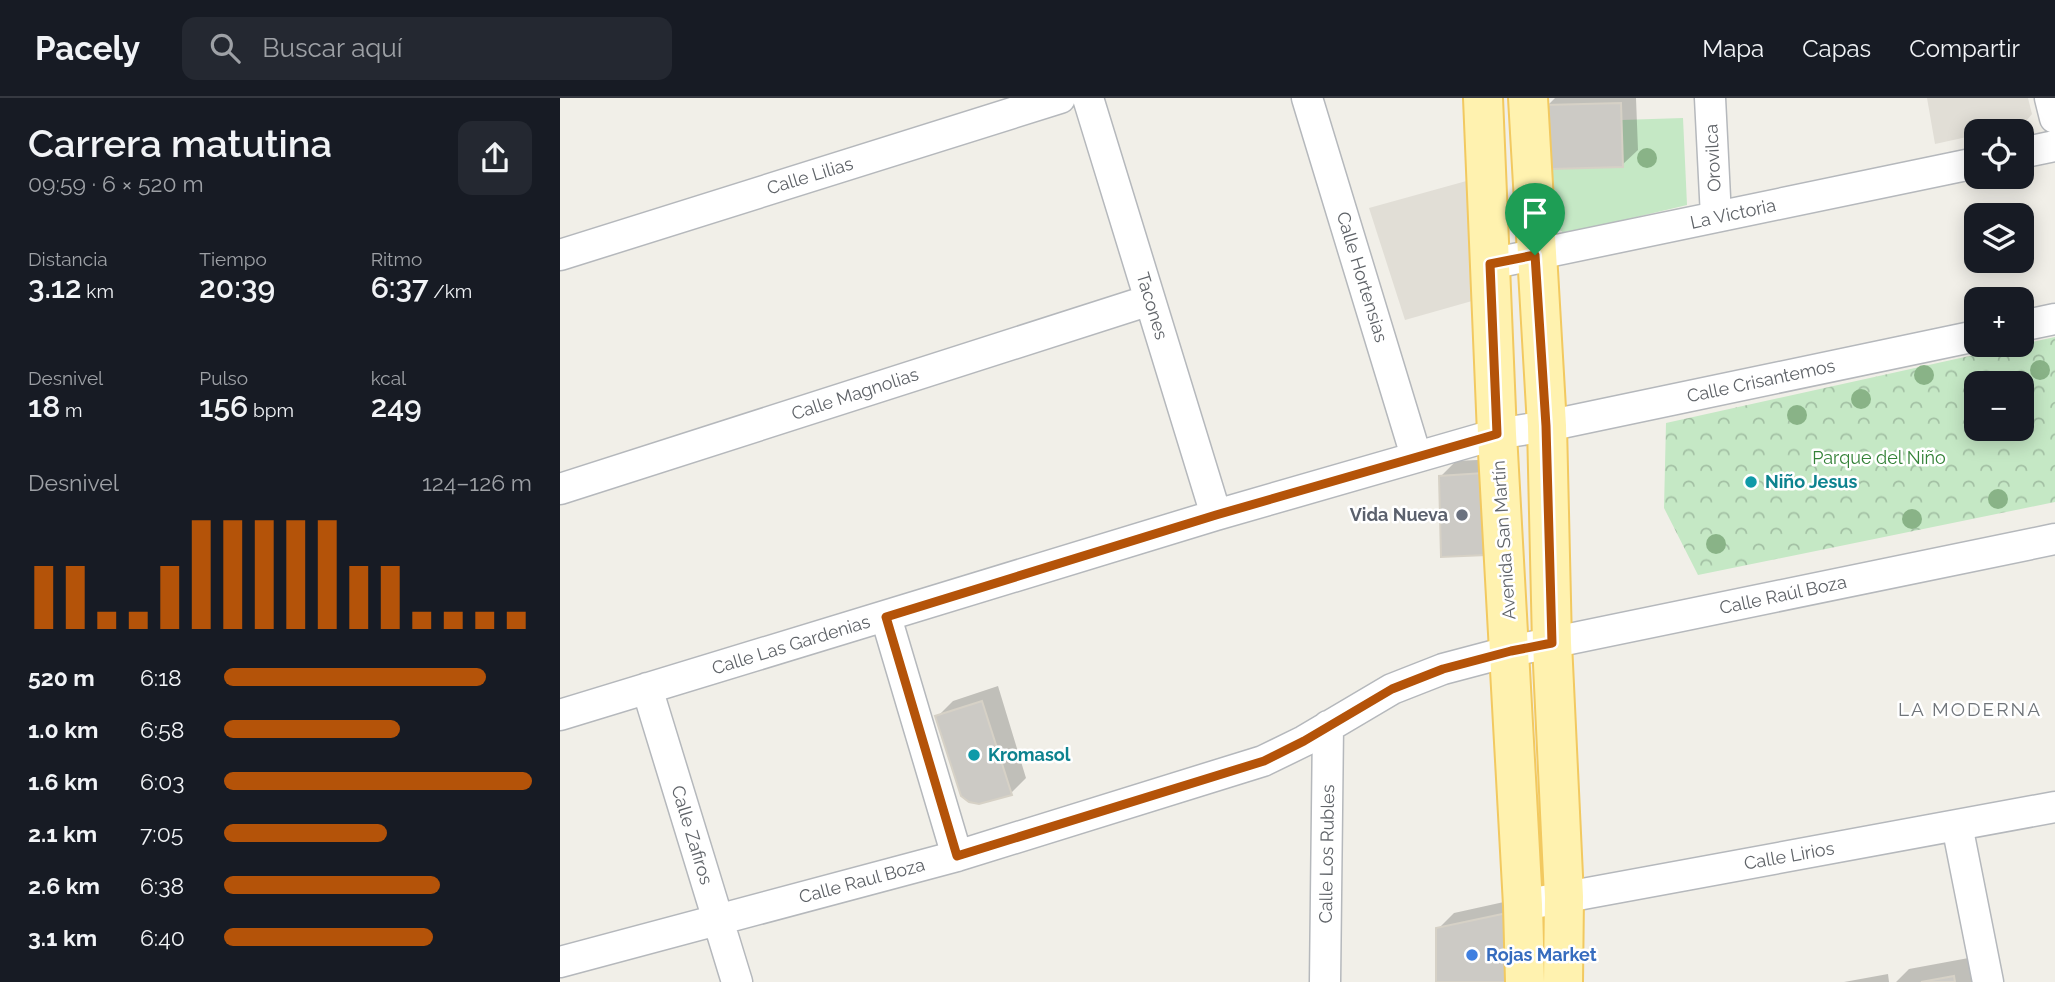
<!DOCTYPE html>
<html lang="es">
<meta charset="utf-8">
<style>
:root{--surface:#171b24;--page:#242831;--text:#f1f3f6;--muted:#9ea1a6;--line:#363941;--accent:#b45309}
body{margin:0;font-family:Raleway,sans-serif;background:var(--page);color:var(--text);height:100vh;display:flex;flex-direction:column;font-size:26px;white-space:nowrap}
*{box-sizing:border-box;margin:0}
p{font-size:23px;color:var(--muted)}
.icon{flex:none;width:38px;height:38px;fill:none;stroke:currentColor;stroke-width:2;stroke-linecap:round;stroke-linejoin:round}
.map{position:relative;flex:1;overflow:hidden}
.details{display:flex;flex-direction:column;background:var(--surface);width:560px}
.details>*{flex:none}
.controls{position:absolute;left:1404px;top:21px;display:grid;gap:14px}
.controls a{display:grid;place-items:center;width:70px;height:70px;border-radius:14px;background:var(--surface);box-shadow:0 4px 18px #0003;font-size:35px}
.pin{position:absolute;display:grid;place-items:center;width:60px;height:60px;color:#fff;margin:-72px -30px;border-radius:50% 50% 50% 0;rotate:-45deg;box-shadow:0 0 7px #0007}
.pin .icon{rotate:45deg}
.round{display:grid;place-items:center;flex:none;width:74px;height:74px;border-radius:14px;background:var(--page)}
.overview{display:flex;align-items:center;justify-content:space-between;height:119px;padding:0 28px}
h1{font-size:38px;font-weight:600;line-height:52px}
.metrics{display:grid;grid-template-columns:repeat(3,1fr);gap:10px;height:119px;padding:7px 28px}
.metrics div{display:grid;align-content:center}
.metrics b{font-size:30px;font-weight:600}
.metrics small{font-size:19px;font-weight:400}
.metrics p{font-size:19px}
.chart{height:196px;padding:14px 28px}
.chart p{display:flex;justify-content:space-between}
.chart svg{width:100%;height:126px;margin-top:7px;stroke:var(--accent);stroke-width:6}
ul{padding:0 28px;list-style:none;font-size:23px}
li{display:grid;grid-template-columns:112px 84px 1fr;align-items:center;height:52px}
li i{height:18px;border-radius:9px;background:var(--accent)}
header{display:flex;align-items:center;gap:42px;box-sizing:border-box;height:98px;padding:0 35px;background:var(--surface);border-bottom:2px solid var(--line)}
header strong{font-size:33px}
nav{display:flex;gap:38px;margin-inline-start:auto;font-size:24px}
.search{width:490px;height:63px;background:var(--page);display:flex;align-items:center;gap:18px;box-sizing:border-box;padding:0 24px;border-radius:14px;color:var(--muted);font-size:26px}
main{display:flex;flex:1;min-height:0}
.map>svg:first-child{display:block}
.education{fill:#e1ded6}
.grass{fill:#c5e8c5}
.forest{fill:url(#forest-crowns);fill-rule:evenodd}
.shadow{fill:#0003}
.building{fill:#cccac5;stroke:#d6d1c6;stroke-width:2}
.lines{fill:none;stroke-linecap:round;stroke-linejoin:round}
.minor-casing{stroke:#b5b8bc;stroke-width:33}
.major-casing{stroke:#f2c960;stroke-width:42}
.minor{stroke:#fff;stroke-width:30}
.major{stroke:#fff2af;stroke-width:38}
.tree{fill:#89b387}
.route-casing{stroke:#fff;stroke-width:14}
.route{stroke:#b45309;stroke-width:9}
.culture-dot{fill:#0f9aa8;stroke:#fff;stroke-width:2.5}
.worship-dot{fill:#6b7280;stroke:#fff;stroke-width:2.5}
.shop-dot{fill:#3f7fe0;stroke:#fff;stroke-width:2.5}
.labels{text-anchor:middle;stroke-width:5;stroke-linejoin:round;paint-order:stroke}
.street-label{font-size:18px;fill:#5f6368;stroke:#fff}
.park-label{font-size:18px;fill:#348238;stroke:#fff}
.culture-label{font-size:18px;font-weight:bold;fill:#0d838f;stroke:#fff;text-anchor:start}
.worship-label{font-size:18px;font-weight:bold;fill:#5b616d;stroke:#fff;text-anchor:end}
.shop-label{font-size:18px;font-weight:bold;fill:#366cbe;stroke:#fff;text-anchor:start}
.neighbourhood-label{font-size:19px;letter-spacing:2px;fill:#70757a;stroke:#fff}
</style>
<header>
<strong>Pacely</strong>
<div class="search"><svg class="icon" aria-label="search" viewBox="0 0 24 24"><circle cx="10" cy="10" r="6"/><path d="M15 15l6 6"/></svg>Buscar aquí</div>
<nav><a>Mapa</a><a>Capas</a><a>Compartir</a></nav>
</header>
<main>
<section class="details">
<div class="overview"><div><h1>Carrera matutina</h1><p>09:59 · 6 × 520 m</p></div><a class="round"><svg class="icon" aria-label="share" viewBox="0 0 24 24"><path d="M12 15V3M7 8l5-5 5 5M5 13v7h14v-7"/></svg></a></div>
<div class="metrics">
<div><p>Distancia</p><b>3.12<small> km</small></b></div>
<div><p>Tiempo</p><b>20:39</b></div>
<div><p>Ritmo</p><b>6:37<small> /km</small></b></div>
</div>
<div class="metrics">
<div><p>Desnivel</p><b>18<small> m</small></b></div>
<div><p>Pulso</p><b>156<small> bpm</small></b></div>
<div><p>kcal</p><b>249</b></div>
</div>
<div class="chart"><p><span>Desnivel</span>124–126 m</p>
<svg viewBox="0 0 160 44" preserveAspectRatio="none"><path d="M5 44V22M15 44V22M25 44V38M35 44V38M45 44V22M55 44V6M65 44V6M75 44V6M85 44V6M95 44V6M105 44V22M115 44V22M125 44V38M135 44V38M145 44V38M155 44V38"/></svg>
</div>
<ul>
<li><b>520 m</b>6:18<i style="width:85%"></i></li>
<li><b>1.0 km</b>6:58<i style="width:57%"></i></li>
<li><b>1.6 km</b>6:03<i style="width:100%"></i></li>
<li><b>2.1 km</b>7:05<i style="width:53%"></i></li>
<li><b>2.6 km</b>6:38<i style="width:70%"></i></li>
<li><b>3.1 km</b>6:40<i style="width:68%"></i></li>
</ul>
</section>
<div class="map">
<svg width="1495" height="884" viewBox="0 0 1495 884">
<defs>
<pattern id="forest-crowns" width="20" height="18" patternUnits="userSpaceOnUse" patternTransform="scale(1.75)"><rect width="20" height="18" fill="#c5e8c5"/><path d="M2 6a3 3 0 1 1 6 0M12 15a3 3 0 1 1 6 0" fill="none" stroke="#a3c0a4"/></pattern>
</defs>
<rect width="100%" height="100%" fill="#f1efe8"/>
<!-- education -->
<path class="education" d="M1367 0H1468L1472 16 1462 28 1436 33H1416V37L1375 46Z
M910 82 912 203 845 222 809 110Z"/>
<!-- grass -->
<path class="grass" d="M1123 20 1127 107 1005 136 992 126 990 71 1063 69 1061 22Z"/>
<!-- forest -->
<path class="forest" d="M1495 239V404L1138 477 1104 410 1106 325ZM1416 285H1461V331H1416Z"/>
<!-- shadow -->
<path class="shadow" d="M995 0H1076L1078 52 1062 67 988 7Z
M938 361 925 455 881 378 896 363Z
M438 588 466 680 451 695 377 619 393 603Z
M962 800 963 884 878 831 894 815Z
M1414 859 1418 884H1336L1349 871Z
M1328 876 1329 884H1284Z"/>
<!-- building -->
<path class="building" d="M1061 5 1063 69 990 71 986 7Z
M923 375 926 457 881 459 879 378Z
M422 603 452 697 419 706 409 704 401 698 375 618Z
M947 815 948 884H876V830Z
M1394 878 1395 884H1361Z"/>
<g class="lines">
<defs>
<path id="minor" d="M528 0 656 417
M747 0 856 358
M1150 0 1156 119
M1490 0 1495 20
M1461 55 1495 48
M0 157 500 0
M930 166 1416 65
M1461 228 1495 221
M0 391 590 202
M326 519 397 758
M87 590 177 884
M0 617 656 417 937 336 987 328 1416 238
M1397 727 1428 884
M963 807 1495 709
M0 864 397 758 703 663 744 643 832 591 883 571 951 553 1495 441
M765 884 768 628"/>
<path id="major" d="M923 0 937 336 963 807 965 884
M968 0 987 328 992 545 1004 799 1003 884"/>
</defs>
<!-- minor casing -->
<use href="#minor" class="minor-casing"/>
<!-- major casing -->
<use href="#major" class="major-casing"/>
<!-- minor -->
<use href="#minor" class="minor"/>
<!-- major -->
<use href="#major" class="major"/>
</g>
<!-- trees -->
<g class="tree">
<circle cx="1087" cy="60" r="10"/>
<circle cx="1480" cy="272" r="10"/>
<circle cx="1364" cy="277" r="10"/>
<circle cx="1301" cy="301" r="10"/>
<circle cx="1237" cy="317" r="10"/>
<circle cx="1438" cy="401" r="10"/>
<circle cx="1352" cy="421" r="10"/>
<circle cx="1156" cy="446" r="10"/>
</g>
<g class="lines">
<defs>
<path id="route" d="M975 157 986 328 992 545 951 553 883 571 832 591 744 643 704 663 397 758 326 519 656 417 937 336 930 166Z"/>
</defs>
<!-- route casing -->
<use href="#route" class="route-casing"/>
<!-- route -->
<use href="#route" class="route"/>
</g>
<!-- markers -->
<g class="culture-dot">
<circle cx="1191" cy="384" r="7"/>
<circle cx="414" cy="657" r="7"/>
</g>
<circle class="worship-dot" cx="902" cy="417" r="7"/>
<circle class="shop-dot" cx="912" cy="857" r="7"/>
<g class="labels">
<!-- street labels -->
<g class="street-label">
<text transform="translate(1153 60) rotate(-93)" y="6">Orovilca</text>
<text transform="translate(250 78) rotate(-17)" y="6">Calle Lilias</text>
<text transform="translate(1173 116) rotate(-12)" y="6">La Victoria</text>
<text transform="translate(802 179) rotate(73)" y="6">Calle Hortensias</text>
<text transform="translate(592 208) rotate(73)" y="6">Tacones</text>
<text transform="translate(1201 283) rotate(-12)" y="6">Calle Crisantemos</text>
<text transform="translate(295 296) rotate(-18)" y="6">Calle Magnolias</text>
<text transform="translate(944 442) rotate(-94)" y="6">Avenida San Martín</text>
<text transform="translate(1223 497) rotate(-12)" y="6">Calle Raúl Boza</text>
<text transform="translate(231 547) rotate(-17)" y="6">Calle Las Gardenias</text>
<text transform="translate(132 737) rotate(73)" y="6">Calle Zafiros</text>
<text transform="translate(767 756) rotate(-89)" y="6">Calle Los Rubles</text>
<text transform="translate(1229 758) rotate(-10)" y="6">Calle Lirios</text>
<text transform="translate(302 783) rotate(-15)" y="6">Calle Raul Boza</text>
</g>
<!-- park labels -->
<g class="park-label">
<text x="1319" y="366">Parque del Niño</text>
</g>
<!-- culture labels -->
<g class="culture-label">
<text x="1205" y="390">Niño Jesus</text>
<text x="428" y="663">Kromasol</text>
</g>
<!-- worship labels -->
<g class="worship-label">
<text x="888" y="423">Vida Nueva</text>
</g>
<!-- shop labels -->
<g class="shop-label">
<text x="926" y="863">Rojas Market</text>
</g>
<!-- neighbourhood labels -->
<g class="neighbourhood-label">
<text x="1410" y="618">LA MODERNA</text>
</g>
</g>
</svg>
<div class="controls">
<a><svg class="icon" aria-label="locate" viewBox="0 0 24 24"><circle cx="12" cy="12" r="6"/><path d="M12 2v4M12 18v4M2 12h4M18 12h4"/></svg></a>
<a><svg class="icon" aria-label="layers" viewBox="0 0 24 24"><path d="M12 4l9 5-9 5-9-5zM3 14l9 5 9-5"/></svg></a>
<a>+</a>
<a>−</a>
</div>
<div class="pin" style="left:975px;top:157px;background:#1e9e55"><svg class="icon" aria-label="arrive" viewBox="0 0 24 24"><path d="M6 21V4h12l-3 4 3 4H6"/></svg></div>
</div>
</main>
